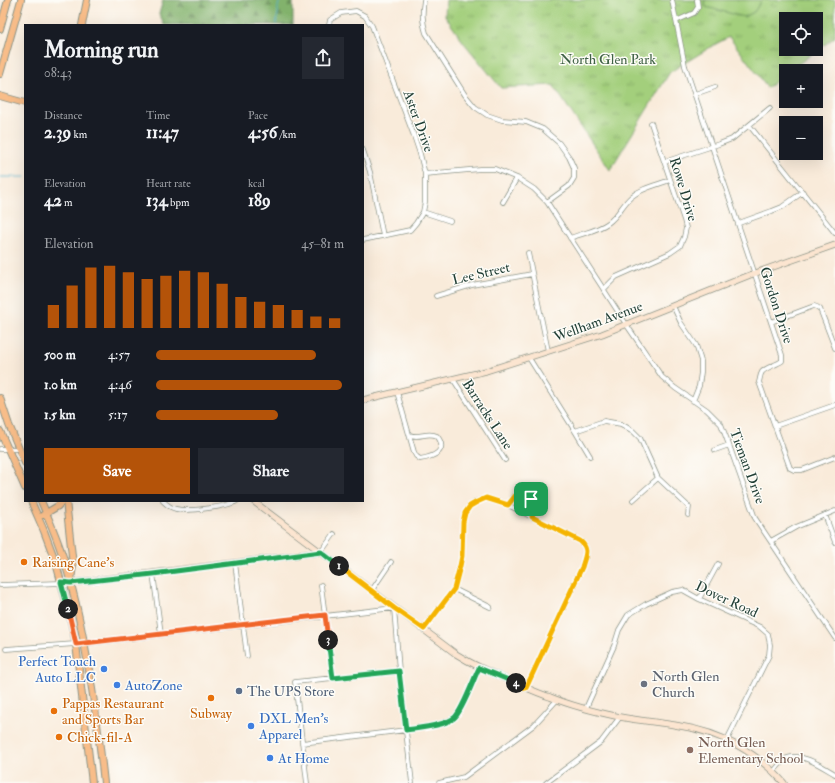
<!DOCTYPE html>
<meta charset="utf-8">
<style>
:root{--surface:#171b24;--page:#242831;--text:#f1f3f6;--muted:#9ea1a6;--accent:#b45309}
body{margin:0;font-family:"IM FELL Double Pica",serif;background:var(--page);color:var(--text);height:100vh;display:flex;flex-direction:column;font-size:15px;white-space:nowrap}
*{box-sizing:border-box;margin:0}
p{font-size:13px;color:var(--muted)}
.icon{flex:none;width:22px;height:22px;fill:none;stroke:currentColor;stroke-width:2;stroke-linecap:round;stroke-linejoin:round}
.map{position:relative;flex:1;overflow:hidden}
.sheet{position:absolute;left:24px;top:24px;width:340px;height:478px;display:flex;flex-direction:column;background:var(--surface);border-radius:0px;box-shadow:0 4px 16px #0002}
.sheet>*{flex:none}
.tools{position:absolute;left:779px;top:12px;display:grid;gap:8px}
.tools a{display:grid;place-items:center;width:44px;height:44px;border-radius:0px;background:var(--surface);box-shadow:0 4px 16px #0002;font-size:20px}
.pin{position:absolute;display:grid;place-items:center;width:34px;height:34px;color:#fff;margin:-17px;border-radius:8px;box-shadow:0 2px 6px #0006}
.km{position:absolute;width:20px;height:20px;margin:-10px;border-radius:50%;background:#222;color:#fff;font-size:11px;line-height:20px;text-align:center}
.round{display:grid;place-items:center;flex:none;width:42px;height:42px;border-radius:0px;background:var(--page)}
.headline{display:flex;align-items:center;justify-content:space-between;height:68px;padding:0 20px}
h1{font-size:22px;font-weight:700;line-height:30px}
.metrics{display:grid;grid-template-columns:repeat(3,1fr);gap:6px;height:68px;padding:4px 20px}
.metrics div{display:grid;align-content:center}
.metrics b{font-size:17px;font-weight:700}
.metrics small{font-size:11px;font-weight:400}
.metrics p{font-size:11px}
.chart{height:112px;padding:8px 20px}
.chart p{display:flex;justify-content:space-between}
.chart svg{width:100%;height:72px;margin-top:4px;stroke:var(--accent);stroke-width:6}
.button{display:flex;gap:8px;margin-top:auto;padding:8px 20px}
.button a{flex:1;height:46px;border-radius:0px;background:var(--accent);color:#fff;font-size:16px;font-weight:700;line-height:46px;text-align:center}
.button a+a{background:var(--page);color:var(--text)}
ul{padding:0 20px;list-style:none;font-size:13px}
li{display:grid;grid-template-columns:64px 48px 1fr;align-items:center;height:30px}
li i{height:10px;border-radius:5px;background:var(--accent)}
.map>svg:first-child{display:block}
.grass{fill:url(#grass-tufts);stroke:#618658;fill-rule:evenodd}
.forest{fill:url(#forest-firs);stroke:#507850}
.pitch{fill:#a3cf7c;stroke:#618658}
.lines{fill:none;stroke-linecap:round;stroke-linejoin:round}
.stream{stroke:#4faece;stroke-width:1}
.street-casing{stroke:#8c9487;stroke-width:5.5}
.secondary-casing{stroke:#8c9487;stroke-width:7}
.primary-casing{stroke:#8c9487;stroke-width:8}
.street{stroke:#fff;stroke-width:4}
.secondary{stroke:#fce5d0;stroke-width:5.5}
.primary{stroke:#f8bd89;stroke-width:6}
.split-1-casing{stroke:#fff;stroke-width:8}
.split-2-casing{stroke:#fff;stroke-width:8}
.split-3-casing{stroke:#fff;stroke-width:8}
.split-4-casing{stroke:#fff;stroke-width:8}
.split-5-casing{stroke:#fff;stroke-width:8}
.split-1{stroke:#f5b400;stroke-width:5}
.split-2{stroke:#22a559;stroke-width:5}
.split-3{stroke:#f0652b;stroke-width:5}
.split-4{stroke:#22a559;stroke-width:5}
.split-5{stroke:#f5b400;stroke-width:5}
.food-dot{fill:#e8710a;stroke:#fdfcf7;stroke-width:1.5}
.shop-dot{fill:#3f7fe0;stroke:#fdfcf7;stroke-width:1.5}
.worship-dot{fill:#6b7280;stroke:#fdfcf7;stroke-width:1.5}
.service-dot{fill:#5c6f8a;stroke:#fdfcf7;stroke-width:1.5}
.education-dot{fill:#8d6e63;stroke:#fdfcf7;stroke-width:1.5}
.labels{text-anchor:middle;stroke-width:3;stroke-linejoin:round;paint-order:stroke}
.park-label{font-size:14px;fill:#406246;stroke:#fdfcf7}
.street-label{font-size:14px;fill:#1f3d34;stroke:#fdfcf7}
.food-label{font-size:14px;fill:#c56008;stroke:#fdfcf7;text-anchor:start}
.shop-label{font-size:14px;fill:#366cbe;stroke:#fdfcf7;text-anchor:start}
.worship-label{font-size:14px;fill:#5b616d;stroke:#fdfcf7;text-anchor:start}
.service-label{font-size:14px;fill:#4e5e75;stroke:#fdfcf7;text-anchor:start}
.education-label{font-size:14px;fill:#785e54;stroke:#fdfcf7;text-anchor:start}
</style>
<div class="map">
<svg width="835" height="783" viewBox="0 0 835 783">
<defs>
<pattern id="grass-tufts" width="24" height="20" patternUnits="userSpaceOnUse"><rect width="24" height="20" fill="#a3cf7c"/><path d="M3 7l-1-3M5 7V3M7 7l1-3M15 17l-1-3M17 17v-4M19 17l1-3" fill="none" stroke="#84a966"/></pattern>
<pattern id="forest-firs" width="22" height="20" patternUnits="userSpaceOnUse"><rect width="22" height="20" fill="#82b26c"/><path d="M5 1l3.5 6h-7zM16 11l3.5 6h-7z" fill="#6a925a"/></pattern>
</defs>
<rect width="100%" height="100%" fill="#fdfcf7"/>
<filter id="ink" filterUnits="userSpaceOnUse"><feTurbulence type="fractalNoise" baseFrequency=".025" numOctaves="2"/><feDisplacementMap in="SourceGraphic" scale="8" xChannelSelector="R" yChannelSelector="G"/><feConvolveMatrix kernelMatrix="1 2 1 2 8 2 1 2 1" color-interpolation-filters="sRGB"/></filter>
<filter id="wash" filterUnits="userSpaceOnUse"><feTurbulence type="fractalNoise" baseFrequency=".012" numOctaves="4" result="noise"/><feDisplacementMap in="SourceGraphic" scale="16" xChannelSelector="R" yChannelSelector="G"/><feGaussianBlur stdDeviation="0.9" result="paint"/><feColorMatrix in="noise" values="0 0 0 0 0 0 0 0 0 0 0 0 0 0 0 0 0 1.4 0 .05"/><feComposite in="paint" operator="in"/></filter>
<g filter="url(#wash)">
<rect width="100%" height="100%" fill="#f9ebda"/>
<!-- grass -->
<path class="grass" d="M446 0H835V37L789 71H786V74L767 88 765 84 729 37 714 45 670 72 610 170 553 85 501 88 464 43 445 16ZM786 19H816V49H786Z"/>
<!-- forest -->
<path class="forest" d="M163 0H293V25H164L159 14Z"/>
<!-- pitch -->
<path class="pitch" d="M704 0H762L754 12 744 17 706 7Z"/>
<g class="lines">
<!-- stream -->
<path class="stream" d="M276 25C276 21 277 18 278 14 278 8 277 5 281 0
M0 177H25"/>
</g>
</g>
<g filter="url(#ink)">
<g class="lines">
<defs>
<path id="street" d="M424 0C422 13 422 20 426 33L465 95 475 107 487 115 502 120 526 122 543 129 559 143 569 157 574 168V178L569 186 547 202
M672 0 685 66 782 355V361C776 365 765 368 762 372 760 375 760 379 759 382L790 468 794 470H802L835 457
M676 21 694 13 698 7 697 0
M329 25 330 20 341 13 356 11 365 16 372 26 414 136 420 154 425 174V202L423 212 416 223 410 230 363 240
M695 94 715 87
M749 125 835 233
M363 150 370 172 383 236
M664 162 719 144 732 139 770 108
M425 174 480 169H495L517 178 534 189 547 202 626 324 662 377 675 388 707 410 721 424 729 445 755 518 835 638
M503 202 517 178
M423 212 450 221
M739 223 772 211 782 207 803 192
M570 238C583 233 597 231 608 223 618 216 622 205 631 197 641 188 657 185 670 180
M528 253 548 351
M604 289 616 277 670 253 680 246 684 237 686 228 684 220 651 123
M436 296 472 285 532 274
M673 306 681 323 696 345 701 361V372L699 386 693 401
M771 322 814 306 817 307 820 309 835 348
M529 358 575 431 590 456
M453 379 505 460
M397 392 414 452 416 456 420 459C433 457 449 451 437 436 427 431 420 439 410 435
M775 426 835 405
M575 431 604 421 621 424 633 431 640 438 658 478 689 507 688 515
M0 449H19
M715 450 729 445
M633 500 658 478
M163 501C166 504 171 508 176 509 188 512 227 507 237 501
M508 505 515 496 523 495 531 499 533 509 532 517
M825 515 835 542
M771 541 796 527 835 511
M321 552 334 534
M235 563 247 656
M153 573 161 634
M0 585 61 583
M321 585 333 678
M454 589 490 607
M372 590 391 562
M699 599 718 564
M424 629 454 589 460 566 462 556 463 522 465 513 470 506 477 501 486 498 508 505 580 541C590 549 586 556 582 567L526 688
M6 649 89 643 394 608 399 671 412 783
M586 708 614 646 619 630 628 615 646 604 672 592 683 590 699 599 760 627 768 634 770 645 769 655 727 740
M302 743 406 730 433 726 443 723 454 718 461 709 479 668
M773 772C777 768 782 761 787 758 801 752 823 767 835 774
M307 783 295 682 399 671
M439 783 464 777 534 725 557 700
M546 783 601 742 620 717"/>
<path id="secondary" d="M363 400 486 371 602 334 750 275 835 245
M253 501 456 654C475 666 493 674 513 682 525 687 537 693 550 697 572 706 596 712 620 717 640 721 660 722 680 726 720 732 757 752 784 783
M61 583H71L153 573 321 552"/>
<path id="primary" d="M82 25 87 0
M0 29 8 0
M0 74 21 0
M0 96 25 103
M0 398 9 425 25 463
M0 431 25 488
M31 501 44 531 56 563 69 612 76 644 92 783
M41 501C53 528 64 556 71 584 88 649 97 716 104 783
M66 501 73 565 71 581
M43 515 58 506 62 501"/>
</defs>
<!-- street casing -->
<use href="#street" class="street-casing"/>
<!-- secondary casing -->
<use href="#secondary" class="secondary-casing"/>
<!-- primary casing -->
<use href="#primary" class="primary-casing"/>
<!-- street -->
<use href="#street" class="street"/>
<!-- secondary -->
<use href="#secondary" class="secondary"/>
<!-- primary -->
<use href="#primary" class="primary"/>
</g>
</g>
<g class="lines" filter="url(#ink)">
<defs>
<path id="split-1" d="M339 566 394 608 424 629 454 589 460 566 462 556 463 522 465 513 470 506 477 502 486 498 508 505 515 496 523 495 531 499"/>
<path id="split-2" d="M68 609 61 582 71 583 153 574 321 552 339 566"/>
<path id="split-3" d="M68 609 76 644 325 615 328 640"/>
<path id="split-4" d="M328 640 333 678 399 671 406 730C419 728 444 726 454 718 462 712 474 678 479 668L516 683"/>
<path id="split-5" d="M516 683 526 688 582 567C585 556 590 549 580 541L532 517 533 509 531 499"/>
</defs>
<!-- split-1 casing -->
<use href="#split-1" class="split-1-casing"/>
<!-- split-2 casing -->
<use href="#split-2" class="split-2-casing"/>
<!-- split-3 casing -->
<use href="#split-3" class="split-3-casing"/>
<!-- split-4 casing -->
<use href="#split-4" class="split-4-casing"/>
<!-- split-5 casing -->
<use href="#split-5" class="split-5-casing"/>
<!-- split-1 -->
<use href="#split-1" class="split-1"/>
<!-- split-2 -->
<use href="#split-2" class="split-2"/>
<!-- split-3 -->
<use href="#split-3" class="split-3"/>
<!-- split-4 -->
<use href="#split-4" class="split-4"/>
<!-- split-5 -->
<use href="#split-5" class="split-5"/>
</g>
<!-- markers -->
<g class="food-dot">
<circle cx="24" cy="562" r="4"/>
<circle cx="211" cy="698" r="4"/>
<circle cx="54" cy="711" r="4"/>
<circle cx="59" cy="737" r="4"/>
</g>
<g class="shop-dot">
<circle cx="104" cy="669" r="4"/>
<circle cx="117" cy="685" r="4"/>
<circle cx="251" cy="726" r="4"/>
<circle cx="270" cy="758" r="4"/>
</g>
<circle class="worship-dot" cx="644" cy="684" r="4"/>
<circle class="service-dot" cx="239" cy="691" r="4"/>
<circle class="education-dot" cx="690" cy="750" r="4"/>
<g class="labels">
<!-- park labels -->
<g class="park-label">
<text x="608" y="64">North Glen Park</text>
</g>
<!-- street labels -->
<g class="street-label">
<text transform="translate(419 121) rotate(70)" y="5">Aster Drive</text>
<text transform="translate(684 189) rotate(73)" y="5">Rowe Drive</text>
<text transform="translate(481 273) rotate(-13)" y="5">Lee Street</text>
<text transform="translate(777 305) rotate(72)" y="5">Gordon Drive</text>
<text transform="translate(598 321) rotate(-20)" y="5">Wellham Avenue</text>
<text transform="translate(488 414) rotate(57)" y="5">Barracks Lane</text>
<text transform="translate(748 466) rotate(70)" y="5">Tieman Drive</text>
<text transform="translate(727 599) rotate(25)" y="5">Dover Road</text>
</g>
<!-- food labels -->
<g class="food-label">
<text x="32" y="567">Raising Cane's</text>
<text x="62" y="708">Pappas Restaurant<tspan x="62" dy="16">and Sports Bar</tspan></text>
<text x="211" y="718" text-anchor="middle">Subway</text>
<text x="67" y="742">Chick-fil-A</text>
</g>
<!-- shop labels -->
<g class="shop-label">
<text x="96" y="666" text-anchor="end">Perfect Touch<tspan x="96" dy="16">Auto LLC</tspan></text>
<text x="125" y="690">AutoZone</text>
<text x="259" y="723">DXL Men's<tspan x="259" dy="16">Apparel</tspan></text>
<text x="278" y="763">At Home</text>
</g>
<!-- worship labels -->
<g class="worship-label">
<text x="652" y="681">North Glen<tspan x="652" dy="16">Church</tspan></text>
</g>
<!-- service labels -->
<g class="service-label">
<text x="247" y="696">The UPS Store</text>
</g>
<!-- education labels -->
<g class="education-label">
<text x="698" y="747">North Glen<tspan x="698" dy="16">Elementary School</tspan></text>
</g>
</g>
</svg>
<div class="tools">
<a><svg class="icon" aria-label="locate" viewBox="0 0 24 24"><circle cx="12" cy="12" r="6"/><path d="M12 2v4M12 18v4M2 12h4M18 12h4"/></svg></a>
<a>+</a>
<a>−</a>
</div>
<div class="pin" style="left:531px;top:499px;background:#1e9e55"><svg class="icon" aria-label="arrive" viewBox="0 0 24 24"><path d="M6 21V4h12l-3 4 3 4H6"/></svg></div>
<b class="km" style="left:339px;top:566px">1</b>
<b class="km" style="left:68px;top:609px">2</b>
<b class="km" style="left:328px;top:640px">3</b>
<b class="km" style="left:516px;top:683px">4</b>
<section class="sheet">
<div class="headline"><div><h1>Morning run</h1><p>08:43</p></div><a class="round"><svg class="icon" aria-label="share" viewBox="0 0 24 24"><path d="M12 15V3M7 8l5-5 5 5M5 13v7h14v-7"/></svg></a></div>
<div class="metrics">
<div><p>Distance</p><b>2.39<small> km</small></b></div>
<div><p>Time</p><b>11:47</b></div>
<div><p>Pace</p><b>4:56<small> /km</small></b></div>
</div>
<div class="metrics">
<div><p>Elevation</p><b>42<small> m</small></b></div>
<div><p>Heart rate</p><b>134<small> bpm</small></b></div>
<div><p>kcal</p><b>189</b></div>
</div>
<div class="chart"><p><span>Elevation</span>45–81 m</p>
<svg viewBox="0 0 160 44" preserveAspectRatio="none"><path d="M5 44V30M15 44V18M25 44V7M35 44V6M45 44V10M55 44V14M65 44V12M75 44V9M85 44V10M95 44V17M105 44V25M115 44V28M125 44V30M135 44V33M145 44V37M155 44V38"/></svg>
</div>
<ul>
<li><b>500 m</b>4:57<i style="width:85%"></i></li>
<li><b>1.0 km</b>4:46<i style="width:99%"></i></li>
<li><b>1.5 km</b>5:17<i style="width:65%"></i></li>
</ul>
<div class="button"><a>Save</a><a>Share</a></div>
</section>
</div>
